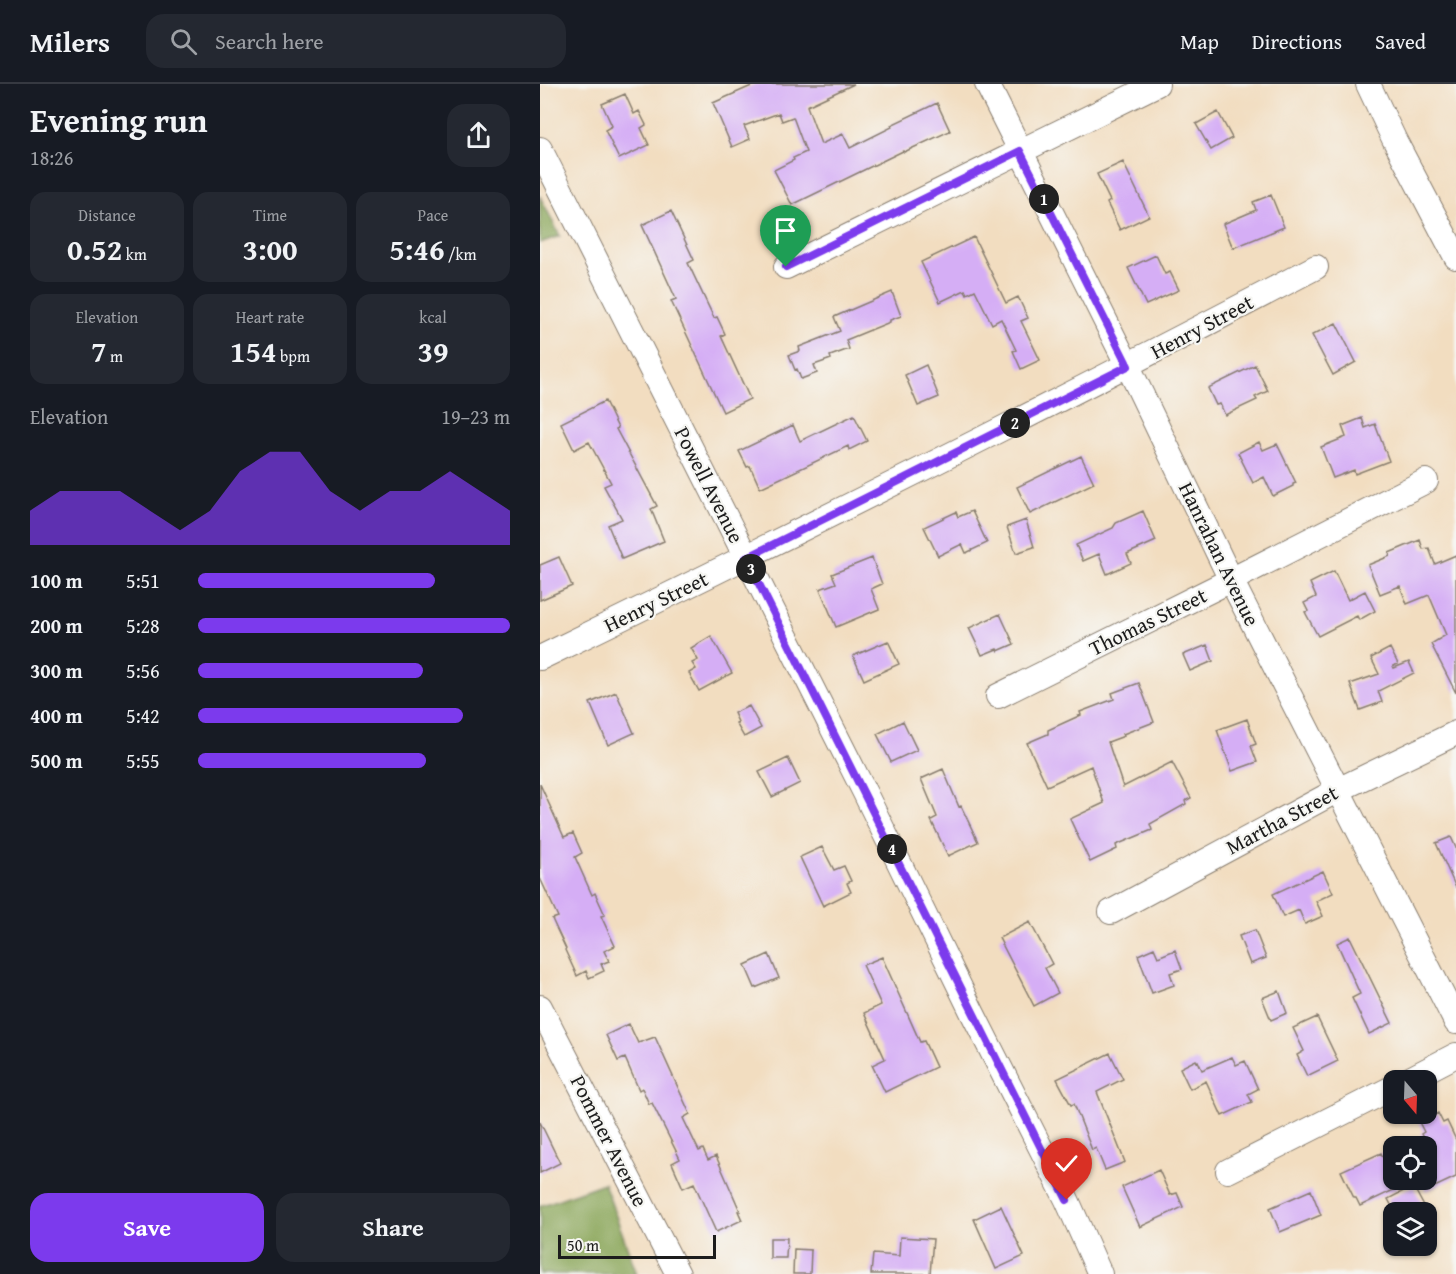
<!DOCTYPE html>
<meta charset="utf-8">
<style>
:root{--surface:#171b24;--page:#242831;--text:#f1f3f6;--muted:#9ea1a6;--line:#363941;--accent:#7c3aed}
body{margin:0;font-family:"Gentium Book Plus",serif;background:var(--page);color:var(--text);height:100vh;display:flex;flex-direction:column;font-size:22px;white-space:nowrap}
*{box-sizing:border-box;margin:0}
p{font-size:20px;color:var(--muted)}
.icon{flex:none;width:33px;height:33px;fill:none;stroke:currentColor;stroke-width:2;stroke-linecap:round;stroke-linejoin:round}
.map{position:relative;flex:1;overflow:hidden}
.side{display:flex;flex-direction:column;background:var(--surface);width:540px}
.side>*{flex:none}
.needle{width:39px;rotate:161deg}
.tools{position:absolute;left:843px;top:986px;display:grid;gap:12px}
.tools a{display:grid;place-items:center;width:54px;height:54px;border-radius:12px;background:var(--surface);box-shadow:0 2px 4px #0004;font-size:30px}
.scale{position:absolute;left:18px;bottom:15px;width:158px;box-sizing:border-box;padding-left:6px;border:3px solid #1c1c1c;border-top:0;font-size:16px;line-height:21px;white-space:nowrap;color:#1c1c1c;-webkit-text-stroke:4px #f6f6f2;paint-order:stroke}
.pin{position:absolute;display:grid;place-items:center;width:51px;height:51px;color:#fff;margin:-62px -26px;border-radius:50% 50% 50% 0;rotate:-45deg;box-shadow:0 0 6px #0007}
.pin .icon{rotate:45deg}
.km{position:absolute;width:30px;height:30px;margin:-15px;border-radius:50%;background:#222;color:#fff;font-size:16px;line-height:30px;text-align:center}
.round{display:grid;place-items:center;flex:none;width:63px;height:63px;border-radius:18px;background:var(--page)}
.summary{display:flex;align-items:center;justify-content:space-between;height:102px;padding:0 30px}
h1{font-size:33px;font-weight:700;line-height:45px}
.stats{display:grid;grid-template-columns:repeat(3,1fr);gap:9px;height:102px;padding:6px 30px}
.stats div{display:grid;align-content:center;border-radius:15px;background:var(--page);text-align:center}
.stats b{font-size:30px;font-weight:700}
.stats small{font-size:16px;font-weight:400}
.stats p{font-size:16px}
.chart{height:168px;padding:12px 30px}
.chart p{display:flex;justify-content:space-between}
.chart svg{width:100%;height:108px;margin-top:6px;fill:var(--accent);opacity:.7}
.cta{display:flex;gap:12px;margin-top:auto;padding:12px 30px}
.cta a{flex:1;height:69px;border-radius:18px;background:var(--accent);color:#fff;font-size:24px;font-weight:700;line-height:69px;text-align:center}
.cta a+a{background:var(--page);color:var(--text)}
ul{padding:0 30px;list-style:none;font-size:20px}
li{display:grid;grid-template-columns:96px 72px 1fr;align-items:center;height:45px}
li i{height:15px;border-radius:8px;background:var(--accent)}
header{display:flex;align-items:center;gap:36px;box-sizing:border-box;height:84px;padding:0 30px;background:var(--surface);border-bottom:2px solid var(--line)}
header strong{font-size:28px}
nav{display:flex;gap:33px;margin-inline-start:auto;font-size:21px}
.search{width:420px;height:54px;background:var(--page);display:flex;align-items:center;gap:15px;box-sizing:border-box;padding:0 21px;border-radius:18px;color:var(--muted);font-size:22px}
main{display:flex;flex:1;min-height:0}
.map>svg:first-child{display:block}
.forest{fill:#88a456;stroke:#526039;stroke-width:1.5}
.building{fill:#d5aef5}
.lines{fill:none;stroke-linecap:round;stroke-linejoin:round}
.street-casing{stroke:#877c6e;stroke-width:26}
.street{stroke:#fff;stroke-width:24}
.route-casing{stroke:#fff;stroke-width:12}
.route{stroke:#7c3aed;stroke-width:8}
.labels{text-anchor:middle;stroke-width:4.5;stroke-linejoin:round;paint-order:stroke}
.street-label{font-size:21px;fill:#1c1c1c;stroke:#f6f6f2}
</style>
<header>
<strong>Milers</strong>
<div class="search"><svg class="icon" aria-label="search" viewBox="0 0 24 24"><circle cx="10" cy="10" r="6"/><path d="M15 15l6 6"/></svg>Search here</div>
<nav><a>Map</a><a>Directions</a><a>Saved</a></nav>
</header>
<main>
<section class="side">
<div class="summary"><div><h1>Evening run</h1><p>18:26</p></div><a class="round"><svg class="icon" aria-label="share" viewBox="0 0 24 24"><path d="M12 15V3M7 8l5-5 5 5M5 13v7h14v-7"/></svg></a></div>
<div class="stats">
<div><p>Distance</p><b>0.52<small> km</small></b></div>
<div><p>Time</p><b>3:00</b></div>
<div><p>Pace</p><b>5:46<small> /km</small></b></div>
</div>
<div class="stats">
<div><p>Elevation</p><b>7<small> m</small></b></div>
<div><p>Heart rate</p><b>154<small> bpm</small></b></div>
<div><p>kcal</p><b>39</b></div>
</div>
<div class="chart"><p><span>Elevation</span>19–23 m</p>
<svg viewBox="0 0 160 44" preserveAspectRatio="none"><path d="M0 44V30L10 22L20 22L30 22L40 30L50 38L60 30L70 14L80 6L90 6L100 22L110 30L120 22L130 22L140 14L150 22L160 30V44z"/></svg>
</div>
<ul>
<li><b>100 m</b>5:51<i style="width:76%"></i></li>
<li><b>200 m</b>5:28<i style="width:100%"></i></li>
<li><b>300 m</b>5:56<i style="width:72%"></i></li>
<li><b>400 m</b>5:42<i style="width:85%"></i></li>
<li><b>500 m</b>5:55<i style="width:73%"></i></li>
</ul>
<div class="cta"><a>Save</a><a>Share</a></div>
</section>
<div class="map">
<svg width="916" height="1190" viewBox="0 0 916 1190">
<rect width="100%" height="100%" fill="#f6f6f2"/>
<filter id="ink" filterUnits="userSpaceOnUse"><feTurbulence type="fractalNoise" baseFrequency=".0167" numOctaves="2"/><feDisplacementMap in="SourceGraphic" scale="12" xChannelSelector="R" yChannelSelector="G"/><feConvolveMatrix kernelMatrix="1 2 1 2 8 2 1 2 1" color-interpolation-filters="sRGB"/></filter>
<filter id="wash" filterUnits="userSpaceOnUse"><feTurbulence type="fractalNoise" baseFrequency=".008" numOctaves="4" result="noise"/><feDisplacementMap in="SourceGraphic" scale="24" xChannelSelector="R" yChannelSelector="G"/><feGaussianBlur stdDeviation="1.35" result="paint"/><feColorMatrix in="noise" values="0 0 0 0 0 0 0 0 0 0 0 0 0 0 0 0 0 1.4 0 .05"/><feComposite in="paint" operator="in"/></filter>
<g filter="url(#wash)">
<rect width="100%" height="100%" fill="#f2ddc0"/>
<!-- forest -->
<path class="forest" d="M0 112 20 152 0 159Z
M64 1099 97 1190H0V1122Z"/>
<g id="blocks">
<!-- building -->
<path class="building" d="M216 0H314L267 22 281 60 303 50 310 64 352 43 351 41 397 19 410 47 364 68 363 67 252 121 234 86 254 76 253 74 266 68 253 33 242 37 239 29 204 42 210 55 192 63 173 19Z
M85 10 94 30 99 27 106 41 101 44 109 61 79 75 65 46 72 42 62 20Z
M678 28 692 54 671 66 656 40Z
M583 78 609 132 580 146 567 119 570 117 557 90Z
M731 111 744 143 693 164 683 140 716 126 713 118Z
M131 127 154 176 148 179 174 234 177 233 185 250 181 252 210 315 183 328 131 217 136 215 102 141Z
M434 153 466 219 478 213 488 234 481 237 500 276 481 285 473 267 476 266 461 235 452 240 435 206 427 210 425 206 400 218 381 178Z
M616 171 625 190 630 188 639 206 606 221 588 184Z
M352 208 361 232 350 236V238L306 256 309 265 290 272 291 275 274 281 277 289 261 295 257 285 255 286 249 271 260 267 259 263 300 247 294 233Z
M796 239 816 278 793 291 772 251Z
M386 281 399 313 378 322 365 291Z
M715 281 728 307 715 313 717 316 685 331 680 320 676 321 668 304Z
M65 317 78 344 76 345 117 422 111 425 124 457 82 475 68 441 82 435 64 402 71 399 49 358 34 366 21 339Z
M314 331 327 357 309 366 308 362 220 404 210 382 207 383 199 367 253 341 260 357Z
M822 334 825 344 835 340 849 377 815 390 814 386 793 394 781 363 806 353 802 342Z
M719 358 723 366 737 360 756 399 753 400V402L733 412 724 393 713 399 698 369Z
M541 372 554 399 490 430 477 403Z
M432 427 447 459 426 469 422 460 398 472 384 443 416 428 418 433Z
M603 427 616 457 587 470 591 479 567 490 559 470 543 477 536 461 573 444 576 439Z
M486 436 494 463 476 469 467 443Z
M880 456 883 465 889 464 895 480 916 471V609L891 560 906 551 889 511 867 520 860 502 840 510 828 481 850 472 849 469Z
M19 473 32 502 0 516V481Z
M332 474 342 500 331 505 339 525 296 543 280 505 296 499 292 490Z
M794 487 808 516 825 507 835 527 819 536 817 532 778 552 765 528 768 527 764 519 776 513 770 499Z
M460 530 474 560 458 567 457 565 442 571 429 544Z
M171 552 192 589 159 607 149 589 156 585 152 579 158 576 151 564Z
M348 557 359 580 324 596 313 572Z
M667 561 673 577 650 587 643 571Z
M850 564 858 580 853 582 854 584 869 578 874 589 838 607 842 618 820 626 810 600 839 590 831 574Z
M599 599 614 638 583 650 584 652 568 658 583 703 632 678 651 714 645 717 646 720 610 740 612 746 576 761 577 765 550 778 530 735 564 719 551 682 507 702 487 659 508 650V646L541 631 540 628 574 615 572 609Z
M76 608 94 649 68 661 50 619Z
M209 622 221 644 204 653 196 639 198 638 194 629Z
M707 635 716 660 711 662 717 678 692 687 677 646Z
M363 637 377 666 351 678 337 650Z
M248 674 260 699 232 713 219 688Z
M403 685 419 723 421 722 438 758 408 772 391 736 397 733 381 695Z
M0 700 24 753 33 749 42 769 35 773 52 811 55 809 65 831 61 832 75 862 64 867 69 877 61 880 64 887 49 894 46 887 37 892 25 866 26 865 12 835 18 833 0 794Z
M911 753 916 764V804L896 759Z
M282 763 294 786 304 782 311 797 307 799 311 808 283 822 260 773Z
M783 787 793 809 776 817 783 832 765 840 759 826 743 833 733 810Z
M490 838 512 880 505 884 518 909 494 922 459 854Z
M715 846 726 874 710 880 699 852Z
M810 853 852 939 829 950 812 914 820 910 797 859Z
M614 864 618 873 635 866 642 885 630 889 634 901 612 909 598 871Z
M229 870 239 894 215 904 205 881Z
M342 873 380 958 384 957 396 983 345 1008 332 981 345 975 324 929 341 921 323 881Z
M739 907 747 929 731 936 722 914Z
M777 933 798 977 767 992 757 971 764 967 753 944Z
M89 940 98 959 115 953 150 1030 143 1034 159 1067 163 1065 168 1076 176 1072 200 1127H198L202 1136 176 1148 154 1099 143 1104 132 1079 140 1075 112 1019 109 1020 102 1004 99 1006 85 974 78 977 66 951Z
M570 969 583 995 557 1008 585 1078 565 1086 556 1064 552 1066 534 1020 531 1021 517 995Z
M692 973 696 981 705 977 718 1005 708 1010 712 1018 682 1032 666 997 650 1005 640 984 656 976 657 978 658 977 662 986Z
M898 1029 903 1039 907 1037 916 1056V1093L886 1107 887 1061 881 1050 884 1048 879 1038Z
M0 1038 20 1079 0 1089Z
M841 1069 858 1104 820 1122 816 1114H814L801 1087Z
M619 1086 630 1111 637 1109 643 1123 600 1143 582 1103Z
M873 1102 887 1128H855L848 1115Z
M771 1106 781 1131 740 1148 730 1124Z
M461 1122 484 1172 456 1185 434 1135Z
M360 1153 393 1155 390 1190H331L333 1170 359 1172Z
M230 1154H247L246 1174H230Z
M254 1165 271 1166 270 1190H253Z"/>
</g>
</g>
<g filter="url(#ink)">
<use href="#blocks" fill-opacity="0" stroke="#877c6e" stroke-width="1.5"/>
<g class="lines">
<defs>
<path id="street" d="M447 0 588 282 691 496 916 938
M828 0 854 55 916 173
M0 65 325 709 433 930 527 1116 560 1190
M246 183 617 0
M0 574C261 447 520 317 776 183
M458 612 691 496 886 397
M571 828 798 706 916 649
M0 923 138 1190
M868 996 916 971
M688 1087 854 1003"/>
</defs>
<!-- street casing -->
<use href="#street" class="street-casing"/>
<!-- street -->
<use href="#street" class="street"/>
</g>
</g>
<g class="lines" filter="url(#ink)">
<defs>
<path id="route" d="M246 183 480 67 588 282 206 474C314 687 419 902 527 1116"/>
</defs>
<!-- route casing -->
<use href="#route" class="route-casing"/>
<!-- route -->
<use href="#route" class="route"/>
</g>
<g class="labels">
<!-- street labels -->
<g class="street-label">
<text transform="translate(662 243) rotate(-28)" y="7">Henry Street</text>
<text transform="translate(169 401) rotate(63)" y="7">Powell Avenue</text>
<text transform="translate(679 470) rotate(64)" y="7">Hanrahan Avenue</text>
<text transform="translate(116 518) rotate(-26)" y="7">Henry Street</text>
<text transform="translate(608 538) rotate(-26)" y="7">Thomas Street</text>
<text transform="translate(742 736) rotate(-28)" y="7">Martha Street</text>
<text transform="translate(69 1057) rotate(63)" y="7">Pommer Avenue</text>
</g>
</g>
</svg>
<div class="tools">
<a><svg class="needle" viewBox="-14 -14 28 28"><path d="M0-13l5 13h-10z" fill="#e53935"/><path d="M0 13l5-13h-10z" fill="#9ea1a6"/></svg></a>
<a><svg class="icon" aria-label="locate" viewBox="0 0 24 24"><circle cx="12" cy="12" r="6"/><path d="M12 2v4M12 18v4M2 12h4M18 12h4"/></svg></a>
<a><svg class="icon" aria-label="layers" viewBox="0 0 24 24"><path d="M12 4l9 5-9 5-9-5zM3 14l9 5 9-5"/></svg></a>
</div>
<div class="scale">50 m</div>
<div class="pin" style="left:246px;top:183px;background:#1e9e55"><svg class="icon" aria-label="arrive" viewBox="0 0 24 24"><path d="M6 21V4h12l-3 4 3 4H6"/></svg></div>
<div class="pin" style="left:527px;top:1116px;background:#d93025"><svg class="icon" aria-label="check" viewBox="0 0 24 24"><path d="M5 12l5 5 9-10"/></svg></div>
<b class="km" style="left:504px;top:115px">1</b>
<b class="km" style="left:475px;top:339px">2</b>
<b class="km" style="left:211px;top:485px">3</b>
<b class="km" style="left:352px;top:765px">4</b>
</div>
</main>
